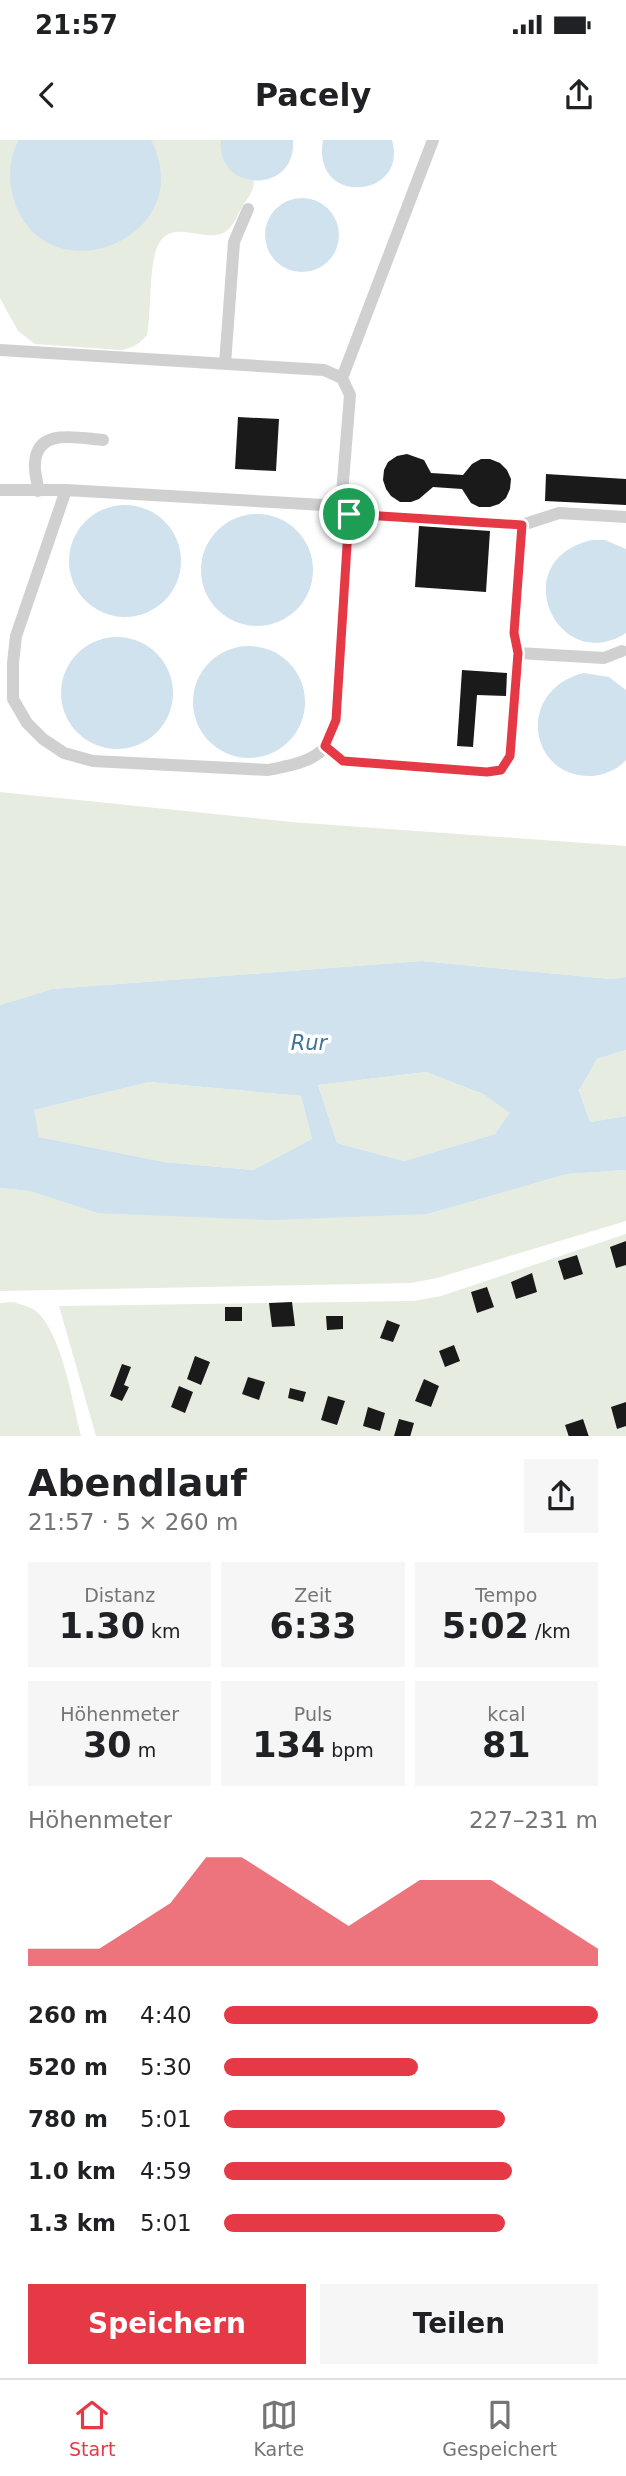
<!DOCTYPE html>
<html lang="de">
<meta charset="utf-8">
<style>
:root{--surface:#fff;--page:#f6f6f6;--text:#202124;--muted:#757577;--line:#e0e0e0;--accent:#e63946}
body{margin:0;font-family:"DejaVu Sans",sans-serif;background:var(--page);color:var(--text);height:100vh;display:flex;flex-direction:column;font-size:26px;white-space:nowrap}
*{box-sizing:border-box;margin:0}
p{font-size:23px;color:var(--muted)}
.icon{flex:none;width:38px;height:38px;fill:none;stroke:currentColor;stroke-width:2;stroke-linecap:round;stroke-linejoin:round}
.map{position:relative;height:1296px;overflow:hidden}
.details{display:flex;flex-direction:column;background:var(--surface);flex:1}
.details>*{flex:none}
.pin{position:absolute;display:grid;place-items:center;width:60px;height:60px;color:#fff;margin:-30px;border:4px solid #fff;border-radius:50%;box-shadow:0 2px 7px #0007}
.round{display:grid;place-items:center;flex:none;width:74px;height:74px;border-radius:0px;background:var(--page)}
.summary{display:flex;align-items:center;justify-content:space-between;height:119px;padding:0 28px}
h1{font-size:38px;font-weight:700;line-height:52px}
.figures{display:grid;grid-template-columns:repeat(3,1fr);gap:10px;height:119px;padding:7px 28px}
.figures div{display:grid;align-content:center;border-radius:0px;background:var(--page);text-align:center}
.figures b{font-size:35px;font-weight:700}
.figures small{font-size:19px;font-weight:400}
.figures p{font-size:19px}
.chart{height:196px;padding:14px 28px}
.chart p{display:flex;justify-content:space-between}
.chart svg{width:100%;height:126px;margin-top:7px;fill:var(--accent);opacity:.7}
.primary-button{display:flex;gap:14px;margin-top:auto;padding:14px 28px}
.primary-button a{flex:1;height:80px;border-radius:0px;background:var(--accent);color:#fff;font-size:28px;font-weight:700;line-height:80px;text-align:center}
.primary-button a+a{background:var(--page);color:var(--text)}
ul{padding:0 28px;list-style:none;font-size:23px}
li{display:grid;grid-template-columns:112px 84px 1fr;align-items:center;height:52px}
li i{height:18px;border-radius:9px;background:var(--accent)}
.status{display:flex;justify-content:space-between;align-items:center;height:49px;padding:0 35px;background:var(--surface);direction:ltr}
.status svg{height:19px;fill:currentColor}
header{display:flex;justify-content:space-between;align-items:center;height:91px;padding:0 28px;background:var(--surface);font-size:32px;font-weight:700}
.menu{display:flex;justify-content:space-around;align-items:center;height:98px;border-top:2px solid var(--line);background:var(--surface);font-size:19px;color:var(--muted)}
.menu a{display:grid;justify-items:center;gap:4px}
.menu .selected{color:var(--accent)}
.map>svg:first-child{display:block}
.green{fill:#e6ecdf}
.water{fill:#cfe2ee;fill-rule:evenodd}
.building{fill:#1a1a1a}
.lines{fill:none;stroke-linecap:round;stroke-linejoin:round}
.lane{stroke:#d0d0d0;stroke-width:12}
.route-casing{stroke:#fff;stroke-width:14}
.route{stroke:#e63946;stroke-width:9}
.labels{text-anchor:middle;stroke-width:7;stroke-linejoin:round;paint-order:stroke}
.water-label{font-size:21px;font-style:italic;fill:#3f7597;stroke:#fff}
</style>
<div class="status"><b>21:57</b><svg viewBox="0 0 49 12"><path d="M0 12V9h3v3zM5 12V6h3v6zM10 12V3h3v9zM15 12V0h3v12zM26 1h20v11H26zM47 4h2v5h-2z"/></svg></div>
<header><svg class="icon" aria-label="back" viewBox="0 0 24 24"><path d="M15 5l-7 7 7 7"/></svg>Pacely<svg class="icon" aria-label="share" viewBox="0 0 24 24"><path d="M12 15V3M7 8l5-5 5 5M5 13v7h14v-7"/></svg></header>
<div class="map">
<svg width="626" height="1297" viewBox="0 0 626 1297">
<rect width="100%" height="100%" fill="#fff"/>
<!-- green -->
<path class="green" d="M0 0H221C220 22 233 37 254 41 253 53 249 56 243 65 237 75 235 85 225 92 206 104 174 78 159 103 148 124 152 170 147 195 139 204 133 208 121 210L35 204 18 191 0 158Z
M0 652 292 682 626 706V837L611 839 422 821 52 849 0 865Z
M626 910V976L590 982 579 949 597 919Z
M426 932 483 954 511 973 495 994 404 1021 337 1003 318 945Z
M149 942 301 956 312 999 253 1030 164 1022 39 997 33 970Z
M626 1030V1081L437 1138 411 1143 0 1151V1048L29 1051 97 1073 428 1074 567 1034Z
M626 1094V1296H96L59 1166 413 1161 441 1156Z
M12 1162C23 1165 34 1167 41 1176 64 1205 72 1261 81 1296H0V1163Z"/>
<!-- water -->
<path class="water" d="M19 0H151C202 99 43 161 13 57 8 38 9 17 19 0Z
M221 0H293C297 55 216 53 221 0Z
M323 0H392C409 59 311 67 323 0Z
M265 95a37 37 0 1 1 74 0a37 37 0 1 1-74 0Z
M69 421a56 56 0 1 1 112 0a56 56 0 1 1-112 0Z
M201 430a56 56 0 1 1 112 0a56 56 0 1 1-112 0Z
M592 400H605L626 409V493C557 537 504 420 592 400Z
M61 553a56 56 0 1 1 112 0a56 56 0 1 1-112 0Z
M193 562a56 56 0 1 1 112 0a56 56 0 1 1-112 0Z
M584 533 609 537 626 550V620C618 629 605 635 592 636 527 638 516 549 584 533Z
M422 821 611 839 626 837V910L597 919 579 950 590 982 626 976V1030L567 1034 428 1074 271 1080 97 1073 29 1051 0 1048V865L52 849ZM426 932 483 954 510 973 495 994 404 1021 337 1003 318 945ZM149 942 301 956 312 999 253 1030 164 1022 39 997 34 970Z"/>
<!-- building -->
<path class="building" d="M238 277 279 279 276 331 235 329Z
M407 314 424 320 431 333 463 335 472 324 481 319H490L500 323 507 330 511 339 510 349 506 358 499 364 490 367H479L471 363 462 349 433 347 419 359 411 362H400L391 356 386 349 383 340 384 330 388 322 397 316Z
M546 334 626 339V365L545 361Z
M419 386 490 391 486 452 415 447Z
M462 530 507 533 506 556 477 555 473 607 457 606Z
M626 1101V1125L616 1128 610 1107Z
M577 1115 583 1134 564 1140 558 1121Z
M532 1133 537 1152 516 1159 511 1142Z
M487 1147 494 1167 477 1173 471 1152Z
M292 1162 295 1186 272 1187 269 1163Z
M225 1167H242V1181H225Z
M326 1176H343V1189L327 1190Z
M387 1180 400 1185 393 1202 380 1198Z
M454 1205 460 1221 445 1227 439 1211Z
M195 1216 210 1222 201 1245 187 1239Z
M122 1224 131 1227 124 1245 129 1247 122 1261 110 1256Z
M248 1237 265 1242 259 1260 242 1254Z
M424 1239 439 1246 431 1267 415 1261Z
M179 1246 193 1252 185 1273 171 1267Z
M290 1248 306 1252 303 1262 288 1258Z
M328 1256 345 1261 337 1285 321 1280Z
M626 1262V1286L617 1289 611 1267Z
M368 1267 385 1273 380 1291 363 1286Z
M399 1279 414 1283 410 1297 394 1296Z
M583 1279 589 1297H569L565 1285Z"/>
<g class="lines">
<!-- lane -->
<path class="lane" d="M0 210 324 230 342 238 350 255 341 366 66 350 16 496 13 523V559L27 583 43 599 64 613 93 621 268 630C287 626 312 623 325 607 330 600 333 588 336 580L349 374 341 366
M225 224 234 102 248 69
M342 238 433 0
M0 350H66
M38 351C38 342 34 333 35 324 36 287 78 298 103 300
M349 374 522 385 559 373 626 377
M518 513 604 518 622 511
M325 606 343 621 487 632 501 630 510 616 518 513 514 493 522 385"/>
</g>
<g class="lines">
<defs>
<path id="route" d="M349 374 522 385 514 493 518 513 510 616 501 630 487 632 343 621 325 606 336 580Z"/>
</defs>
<!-- route casing -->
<use href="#route" class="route-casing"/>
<!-- route -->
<use href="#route" class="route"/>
</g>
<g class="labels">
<!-- water labels -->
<g class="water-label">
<text x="309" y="910">Rur</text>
</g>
</g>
</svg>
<div class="pin" style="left:349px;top:374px;background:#1e9e55"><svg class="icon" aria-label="arrive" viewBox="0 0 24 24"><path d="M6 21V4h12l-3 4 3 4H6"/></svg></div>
</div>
<section class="details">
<div class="summary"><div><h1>Abendlauf</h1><p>21:57 · 5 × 260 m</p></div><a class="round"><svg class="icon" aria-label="share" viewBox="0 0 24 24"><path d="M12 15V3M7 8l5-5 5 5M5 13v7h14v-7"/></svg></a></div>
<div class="figures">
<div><p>Distanz</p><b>1.30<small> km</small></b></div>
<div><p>Zeit</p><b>6:33</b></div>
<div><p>Tempo</p><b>5:02<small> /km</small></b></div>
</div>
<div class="figures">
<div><p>Höhenmeter</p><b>30<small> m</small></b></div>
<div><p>Puls</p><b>134<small> bpm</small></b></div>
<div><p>kcal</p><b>81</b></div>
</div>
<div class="chart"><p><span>Höhenmeter</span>227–231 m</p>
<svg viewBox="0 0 160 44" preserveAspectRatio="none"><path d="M0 44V38L10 38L20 38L30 30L40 22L50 6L60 6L70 14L80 22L90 30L100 22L110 14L120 14L130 14L140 22L150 30L160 38V44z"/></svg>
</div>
<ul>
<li><b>260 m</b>4:40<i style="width:100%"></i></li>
<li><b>520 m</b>5:30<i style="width:52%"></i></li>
<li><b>780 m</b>5:01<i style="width:75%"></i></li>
<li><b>1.0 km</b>4:59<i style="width:77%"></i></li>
<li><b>1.3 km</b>5:01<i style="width:75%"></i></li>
</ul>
<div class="primary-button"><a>Speichern</a><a>Teilen</a></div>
</section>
<nav class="menu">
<a class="selected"><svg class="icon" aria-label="home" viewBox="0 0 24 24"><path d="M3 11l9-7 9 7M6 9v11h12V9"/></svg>Start</a>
<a><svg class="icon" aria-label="map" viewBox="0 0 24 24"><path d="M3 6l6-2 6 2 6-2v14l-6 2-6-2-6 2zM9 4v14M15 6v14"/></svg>Karte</a>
<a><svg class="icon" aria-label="saved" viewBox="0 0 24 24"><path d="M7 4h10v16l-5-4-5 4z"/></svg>Gespeichert</a>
</nav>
